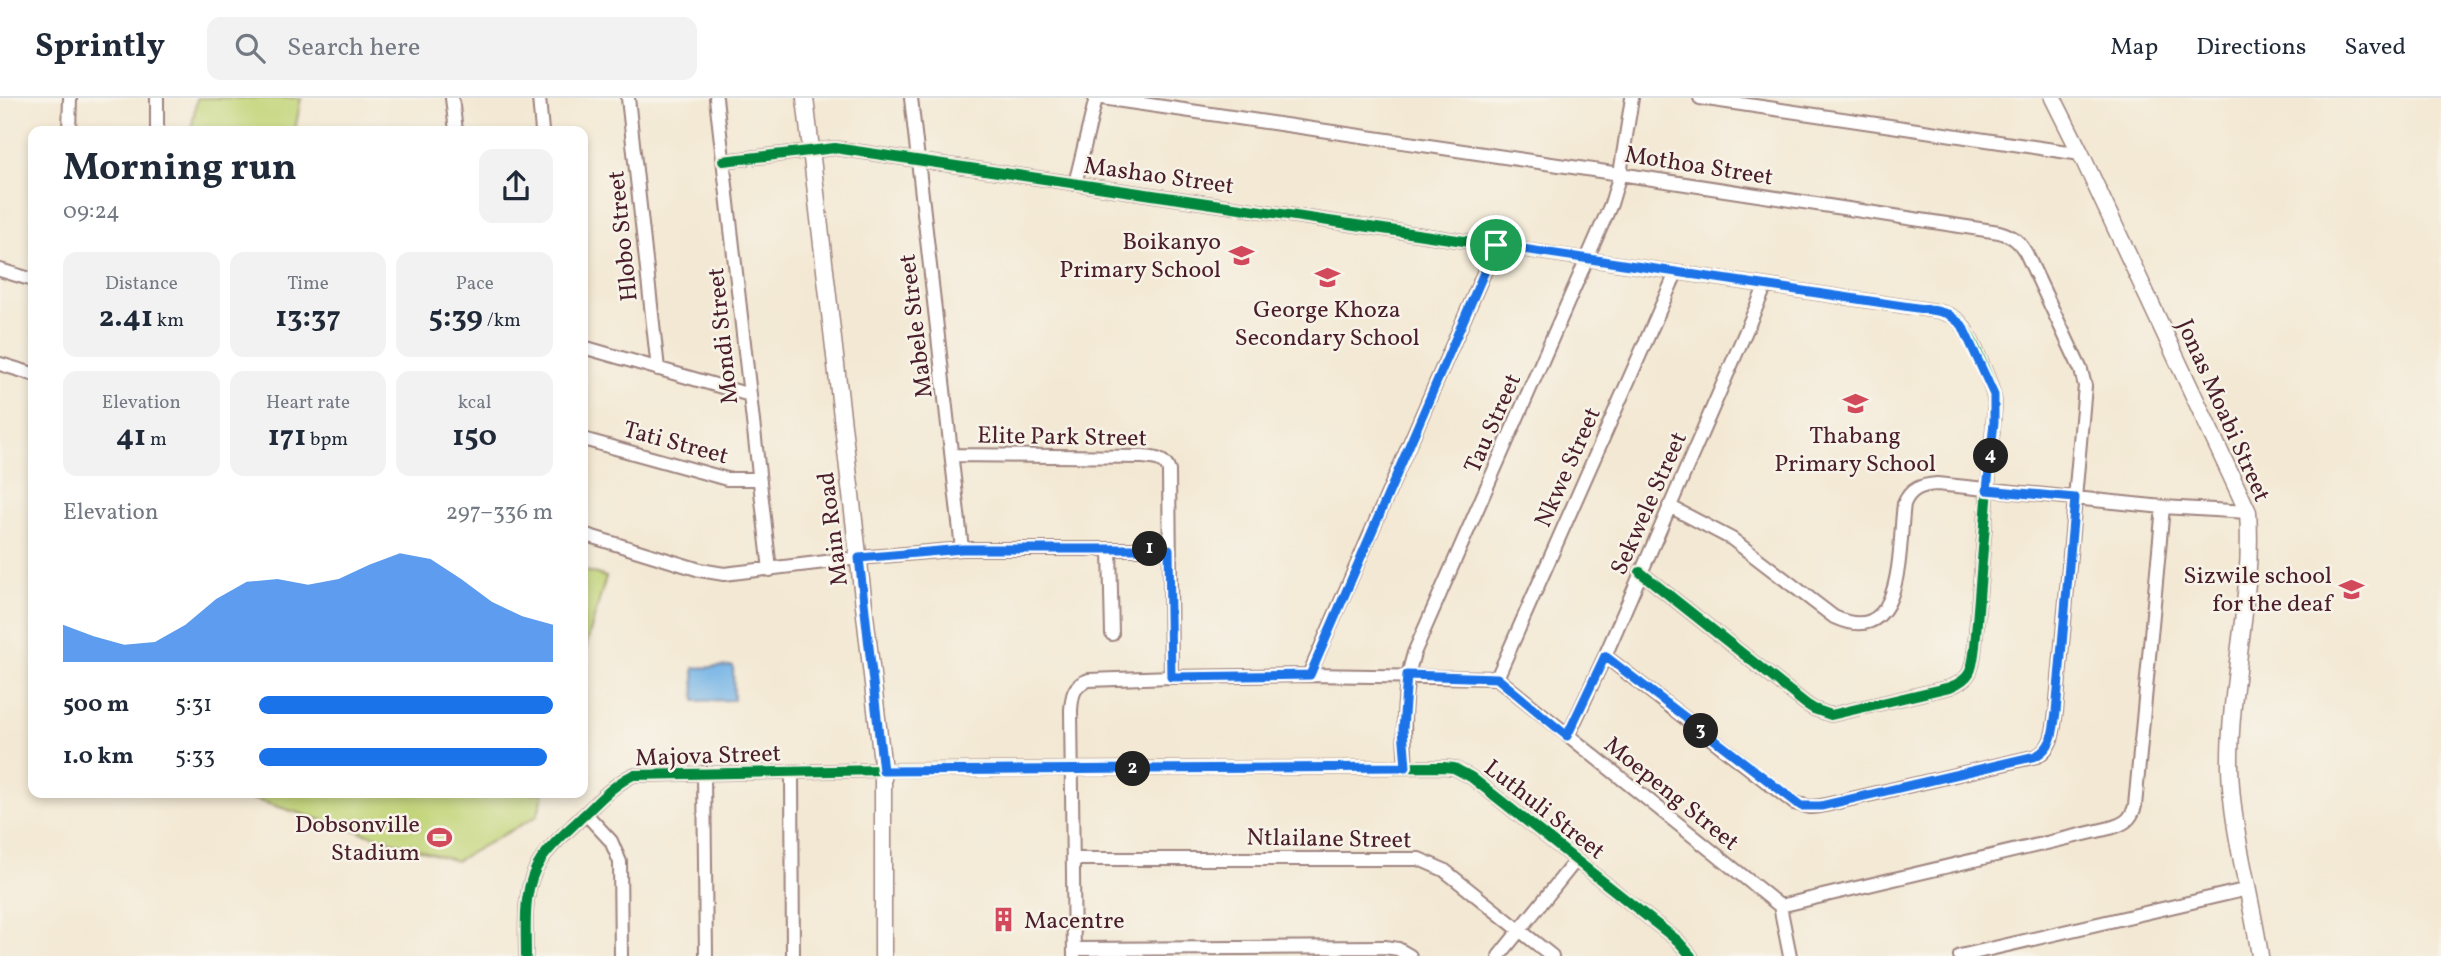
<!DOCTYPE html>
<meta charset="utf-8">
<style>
:root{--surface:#fff;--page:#f2f2f3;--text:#1f2937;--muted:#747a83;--line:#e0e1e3;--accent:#1a73e8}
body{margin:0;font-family:Vollkorn,serif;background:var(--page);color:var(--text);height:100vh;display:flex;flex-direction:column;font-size:26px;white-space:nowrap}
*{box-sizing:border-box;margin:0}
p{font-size:23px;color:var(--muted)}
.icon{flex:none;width:38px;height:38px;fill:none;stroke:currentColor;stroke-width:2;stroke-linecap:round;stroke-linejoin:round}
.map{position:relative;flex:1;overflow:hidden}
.sheet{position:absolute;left:28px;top:28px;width:560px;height:672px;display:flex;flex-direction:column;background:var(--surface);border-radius:14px;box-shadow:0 4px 10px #0003}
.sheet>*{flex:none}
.pin{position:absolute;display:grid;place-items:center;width:60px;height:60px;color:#fff;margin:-30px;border:4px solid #fff;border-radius:50%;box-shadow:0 2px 7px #0007}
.km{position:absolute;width:35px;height:35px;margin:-18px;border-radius:50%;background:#222;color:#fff;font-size:19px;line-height:35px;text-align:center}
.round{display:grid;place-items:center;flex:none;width:74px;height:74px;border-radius:14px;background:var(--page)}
.overview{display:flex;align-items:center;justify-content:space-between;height:119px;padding:0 35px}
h1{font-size:38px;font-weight:700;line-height:52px}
.stats{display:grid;grid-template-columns:repeat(3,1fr);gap:10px;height:119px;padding:7px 35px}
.stats div{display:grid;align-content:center;border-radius:14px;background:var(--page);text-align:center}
.stats b{font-size:30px;font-weight:700}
.stats small{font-size:19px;font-weight:400}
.stats p{font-size:19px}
.chart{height:196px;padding:14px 35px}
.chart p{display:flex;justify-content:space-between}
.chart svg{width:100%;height:126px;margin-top:7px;fill:var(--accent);opacity:.7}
ul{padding:0 35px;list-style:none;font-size:23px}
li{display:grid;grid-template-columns:112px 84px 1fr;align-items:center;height:52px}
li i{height:18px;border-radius:9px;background:var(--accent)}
header{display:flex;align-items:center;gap:42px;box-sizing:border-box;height:98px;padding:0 35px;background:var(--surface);border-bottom:2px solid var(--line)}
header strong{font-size:33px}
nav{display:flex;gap:38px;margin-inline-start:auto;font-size:24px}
.search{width:490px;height:63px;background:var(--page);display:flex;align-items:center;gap:18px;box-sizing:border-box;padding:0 24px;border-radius:14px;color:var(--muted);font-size:26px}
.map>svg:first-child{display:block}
.green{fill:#c1d477;stroke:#867a51;stroke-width:2}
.water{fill:#72b3e6;stroke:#5e6988;stroke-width:2}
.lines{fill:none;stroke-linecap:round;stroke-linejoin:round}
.street-casing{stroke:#9e847f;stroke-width:16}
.secondary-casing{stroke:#9e847f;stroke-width:19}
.street{stroke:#fff;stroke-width:12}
.secondary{stroke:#fff;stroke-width:16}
.cycleway-casing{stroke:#f7f3e8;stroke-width:15}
.cycleway{stroke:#00873e;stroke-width:10}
.route-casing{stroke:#fff;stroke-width:14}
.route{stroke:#1a73e8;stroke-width:9}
.labels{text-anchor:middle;stroke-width:5;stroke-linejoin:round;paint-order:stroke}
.street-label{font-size:24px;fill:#4a1f2b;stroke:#f7f3e8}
.poi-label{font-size:24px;fill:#4a1f2b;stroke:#f7f3e8;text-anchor:end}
</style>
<header>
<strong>Sprintly</strong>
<div class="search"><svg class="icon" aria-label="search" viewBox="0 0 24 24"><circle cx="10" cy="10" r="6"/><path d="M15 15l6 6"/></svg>Search here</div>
<nav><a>Map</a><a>Directions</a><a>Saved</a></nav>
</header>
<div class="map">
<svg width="2441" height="858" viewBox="0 0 2441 858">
<rect width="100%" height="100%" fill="#f7f3e8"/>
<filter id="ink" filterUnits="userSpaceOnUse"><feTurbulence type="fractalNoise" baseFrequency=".0143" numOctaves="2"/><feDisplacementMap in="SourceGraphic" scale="14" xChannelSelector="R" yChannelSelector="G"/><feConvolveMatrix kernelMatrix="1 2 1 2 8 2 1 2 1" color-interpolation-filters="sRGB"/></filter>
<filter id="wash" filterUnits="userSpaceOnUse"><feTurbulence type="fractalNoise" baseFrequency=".00686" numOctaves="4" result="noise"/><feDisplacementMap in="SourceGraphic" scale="28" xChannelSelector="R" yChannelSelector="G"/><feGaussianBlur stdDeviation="1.57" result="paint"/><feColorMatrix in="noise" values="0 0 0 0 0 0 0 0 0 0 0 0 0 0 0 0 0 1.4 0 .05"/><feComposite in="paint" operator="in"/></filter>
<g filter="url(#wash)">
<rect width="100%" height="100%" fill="#f3e8d3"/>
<!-- green -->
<path class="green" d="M197 0H301L295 33H191Z
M583 472 606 479 583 559Z
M233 695H544L537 718 456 763Z"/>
<!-- water -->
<path class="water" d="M733 568 734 602 695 603 694 570Z"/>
</g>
<g filter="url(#ink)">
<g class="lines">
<defs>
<path id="street" d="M452 0 456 33
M539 0 542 33
M628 0 658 271
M716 0 770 472
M911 0 962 451
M1102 0 1620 76 1999 134C2013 138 2019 143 2026 155L2081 272 2085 288 2056 614C2053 632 2054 648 2037 658L1821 708 1810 709 1794 705 1605 558
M1700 0 2081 56
M69 33 70 0
M157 33V0
M723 63 835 50 1937 213C1945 215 1952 217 1958 222 1970 232 1993 289 1995 305L1975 548C1972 570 1973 580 1950 589L1831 617 1814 611 1806 606 1640 474
M1075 86 1096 0
M0 172 33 182
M583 249 750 297
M0 266 33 276
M583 341 727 381H759
M952 357 1143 359C1154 360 1165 360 1169 373L1171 579
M1669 408 1732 441 1834 519C1906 552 1898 447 1904 406 1910 391 1921 387 1937 386L2163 409 2248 414
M583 436 700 472 724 476 859 460 962 451H1169
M1110 452 1112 536
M1309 577 1496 147
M1497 580 1676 175
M1568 638 1605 558 1765 189
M1406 669C1403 630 1402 593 1414 555L1611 106 1620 76 1632 0
M704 675 706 858
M792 675 793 858
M586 716 611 743 620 764 621 858
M1074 761H1419L1444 772 1552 858
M1780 808 2110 730C2124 726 2131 722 2135 708L2163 409
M1074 851 1385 849 1398 851 1410 858
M526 858C526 826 522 789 541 762 552 745 569 732 583 718 599 703 613 687 633 677L883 672 1443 669 1454 670 1471 679 1678 843 1691 858
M1074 858 1071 612C1072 598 1073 587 1089 582L1171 579 1309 577 1497 580 1780 808 1790 858
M1499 858 1576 762
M1960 858 2248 791"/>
<path id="secondary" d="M805 0 883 672V858
M2053 0 2081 56 2248 414C2254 497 2229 585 2230 669 2231 730 2251 797 2260 858"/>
</defs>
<!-- street casing -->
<use href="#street" class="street-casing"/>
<!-- secondary casing -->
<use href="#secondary" class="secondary-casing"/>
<!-- street -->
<use href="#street" class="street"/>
<!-- secondary -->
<use href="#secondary" class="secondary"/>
<defs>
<path id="cycleway" d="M723 63 835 50 1937 213C1945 215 1952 217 1958 222 1970 232 1993 289 1995 305L1975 548C1972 570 1973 580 1950 589L1831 617 1814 611 1806 606 1640 474
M526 858C526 826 522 789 541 762 552 745 569 732 583 718 599 703 613 687 633 677L883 672 1443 669 1454 670 1471 679 1678 843 1691 858"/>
</defs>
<!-- cycleway casing -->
<use href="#cycleway" class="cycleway-casing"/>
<!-- cycleway -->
<use href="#cycleway" class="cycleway"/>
</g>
</g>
<g class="lines" filter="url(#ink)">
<defs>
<path id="route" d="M1496 147 1937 213 1948 216 1962 227 1994 297V324L1987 392 2075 400 2056 614C2053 632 2054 648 2036 658L1821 708H1801L1605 558 1567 638 1497 580 1407 577 1403 631 1406 669 883 673 859 460 962 451H1169L1171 579 1310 577Z"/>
</defs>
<!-- route casing -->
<use href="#route" class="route-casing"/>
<!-- route -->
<use href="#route" class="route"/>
</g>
<!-- icons -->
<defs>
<symbol id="school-bare" viewBox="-9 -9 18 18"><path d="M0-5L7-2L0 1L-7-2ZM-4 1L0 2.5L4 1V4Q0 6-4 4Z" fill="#d1495b" stroke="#f7f3e8" stroke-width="2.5" paint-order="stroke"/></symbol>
<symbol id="stadium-bare" viewBox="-9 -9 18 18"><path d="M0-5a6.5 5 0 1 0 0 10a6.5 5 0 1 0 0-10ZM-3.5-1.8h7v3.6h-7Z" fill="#d1495b" stroke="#f7f3e8" stroke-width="2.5" paint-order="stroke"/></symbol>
<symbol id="building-bare" viewBox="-9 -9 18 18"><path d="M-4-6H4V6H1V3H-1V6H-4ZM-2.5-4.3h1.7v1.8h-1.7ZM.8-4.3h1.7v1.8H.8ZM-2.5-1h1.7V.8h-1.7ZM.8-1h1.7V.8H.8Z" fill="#d1495b" stroke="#f7f3e8" stroke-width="2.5" paint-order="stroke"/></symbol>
</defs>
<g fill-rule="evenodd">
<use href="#school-bare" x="1224" y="140" width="35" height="35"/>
<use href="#school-bare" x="1310" y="162" width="35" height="35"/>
<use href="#school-bare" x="1838" y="288" width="35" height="35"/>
<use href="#school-bare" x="2334" y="474" width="35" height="35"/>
<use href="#stadium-bare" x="422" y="722" width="35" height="35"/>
<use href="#building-bare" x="986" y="804" width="35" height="35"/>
</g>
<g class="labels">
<!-- street labels -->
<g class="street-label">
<text transform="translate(1699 67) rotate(9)" y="8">Mothoa Street</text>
<text transform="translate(1159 77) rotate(8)" y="8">Mashao Street</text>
<text transform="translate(622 138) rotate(-96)" y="8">Hlobo Street</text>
<text transform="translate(915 228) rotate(-97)" y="8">Mabele Street</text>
<text transform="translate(722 238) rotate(-96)" y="8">Mondi Street</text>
<text transform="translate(2224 312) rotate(66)" y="8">Jonas Moabi Street</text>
<text transform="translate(1492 325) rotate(-66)" y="8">Tau Street</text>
<text transform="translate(1062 338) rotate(1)" y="8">Elite Park Street</text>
<text transform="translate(676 344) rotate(15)" y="8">Tati Street</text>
<text transform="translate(1567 369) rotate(-66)" y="8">Nkwe Street</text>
<text transform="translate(1648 405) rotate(-66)" y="8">Sekwele Street</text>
<text transform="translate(832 431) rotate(-97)" y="8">Main Road</text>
<text transform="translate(708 657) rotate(-2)" y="8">Majova Street</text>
<text transform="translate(1672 695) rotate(39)" y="8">Moepeng Street</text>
<text transform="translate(1545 711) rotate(38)" y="8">Luthuli Street</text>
<text transform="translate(1329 740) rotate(1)" y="8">Ntlailane Street</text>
</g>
<!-- poi labels -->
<g class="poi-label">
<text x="1221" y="151">Boikanyo<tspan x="1221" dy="28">Primary School</tspan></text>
<text x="1327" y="219" text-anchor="middle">George Khoza<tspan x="1327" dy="28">Secondary School</tspan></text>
<text x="1855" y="345" text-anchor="middle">Thabang<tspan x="1855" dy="28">Primary School</tspan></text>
<text x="2332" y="485">Sizwile school<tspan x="2332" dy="28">for the deaf</tspan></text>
<text x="420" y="734">Dobsonville<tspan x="420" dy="28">Stadium</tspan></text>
<text x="1024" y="830" text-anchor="start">Macentre</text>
</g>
</g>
</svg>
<div class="pin" style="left:1496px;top:147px;background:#1e9e55"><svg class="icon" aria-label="arrive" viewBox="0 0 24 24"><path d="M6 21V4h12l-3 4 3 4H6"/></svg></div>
<b class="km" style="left:1150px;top:451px">1</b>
<b class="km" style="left:1133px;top:671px">2</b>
<b class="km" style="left:1701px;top:633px">3</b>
<b class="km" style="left:1991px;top:358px">4</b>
<section class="sheet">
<div class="overview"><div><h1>Morning run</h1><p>09:24</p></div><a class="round"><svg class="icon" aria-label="share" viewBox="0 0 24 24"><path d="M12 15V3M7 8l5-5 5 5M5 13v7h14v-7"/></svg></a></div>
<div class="stats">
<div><p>Distance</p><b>2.41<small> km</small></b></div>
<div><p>Time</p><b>13:37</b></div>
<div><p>Pace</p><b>5:39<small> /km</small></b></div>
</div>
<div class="stats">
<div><p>Elevation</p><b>41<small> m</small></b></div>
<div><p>Heart rate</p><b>171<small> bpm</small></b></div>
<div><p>kcal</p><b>150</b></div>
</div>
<div class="chart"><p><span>Elevation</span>297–336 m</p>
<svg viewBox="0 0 160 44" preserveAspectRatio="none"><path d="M0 44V31L10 35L20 38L30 37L40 31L50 22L60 16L70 15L80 17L90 15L100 10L110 6L120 8L130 15L140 23L150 28L160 31V44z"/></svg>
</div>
<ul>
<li><b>500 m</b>5:31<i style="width:100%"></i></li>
<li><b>1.0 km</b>5:33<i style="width:98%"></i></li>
</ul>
</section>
</div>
